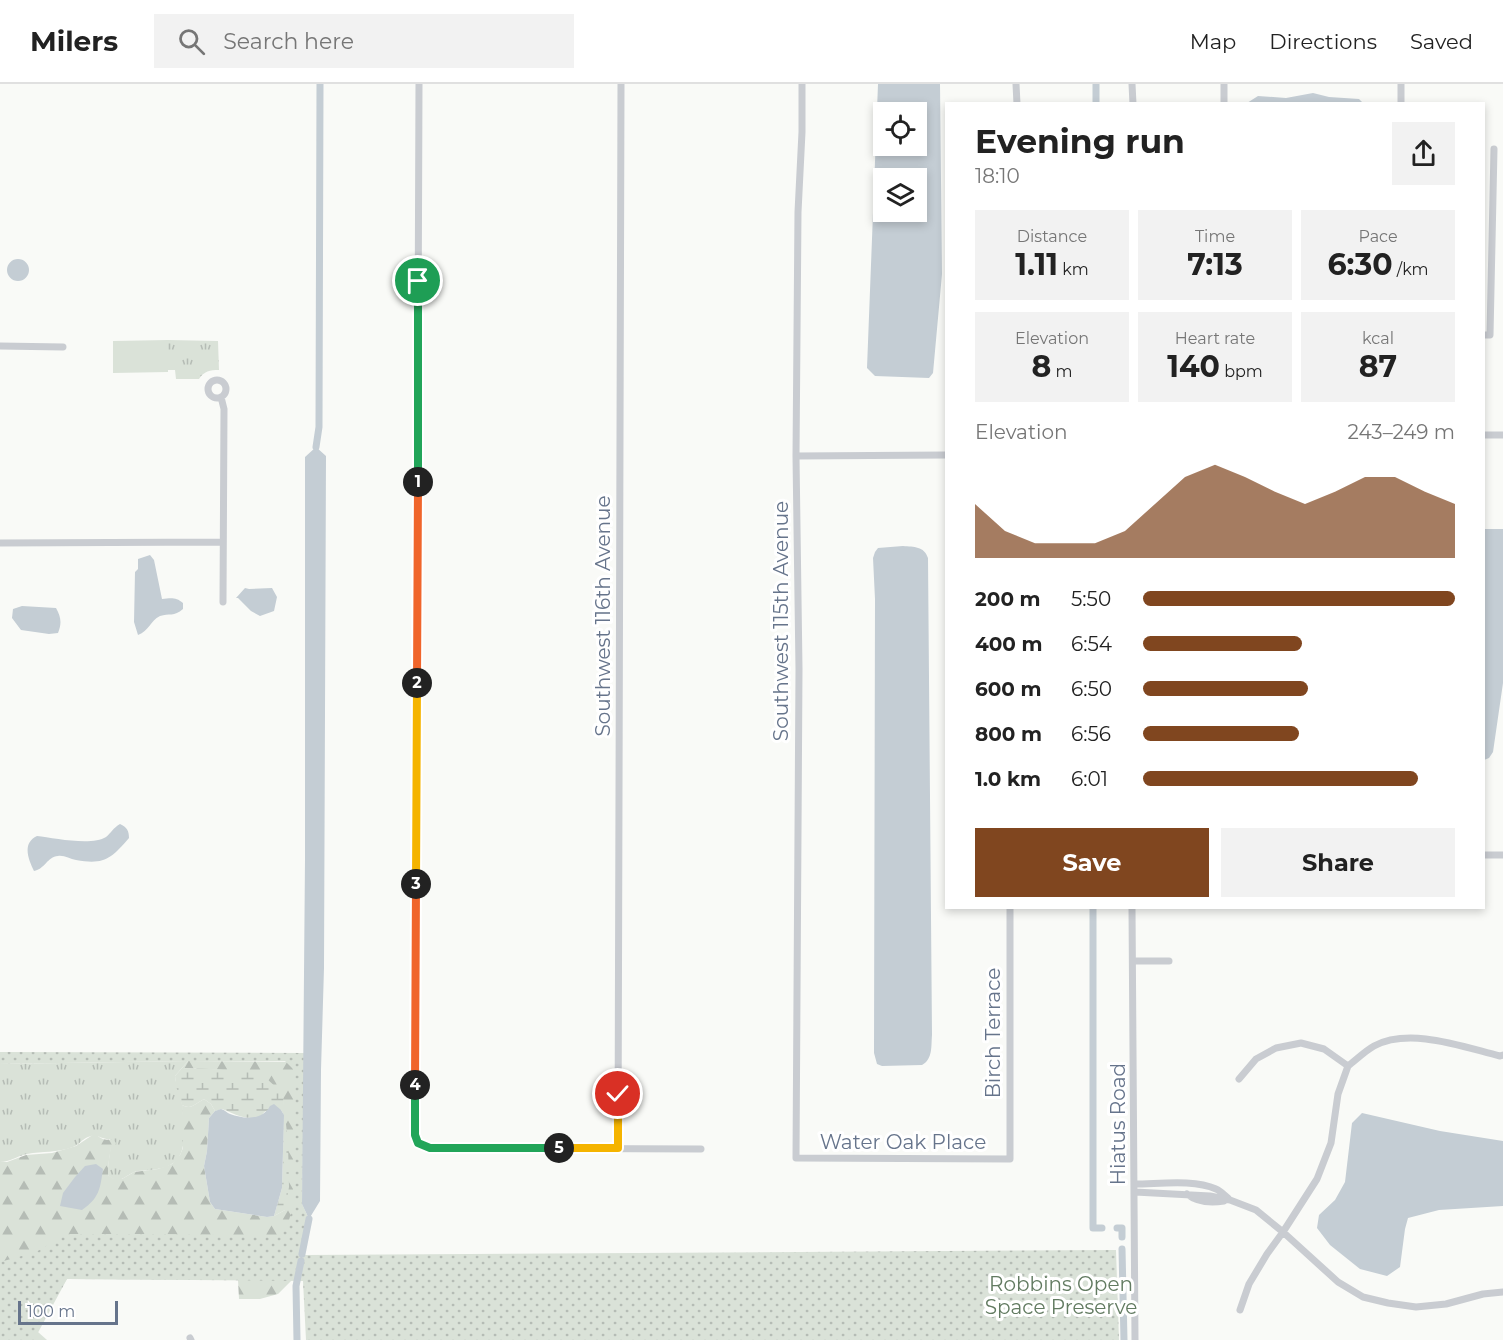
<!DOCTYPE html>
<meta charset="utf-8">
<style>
:root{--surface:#fff;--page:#f2f2f2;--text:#222;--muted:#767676;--line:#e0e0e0;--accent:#80461f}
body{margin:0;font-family:Montserrat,sans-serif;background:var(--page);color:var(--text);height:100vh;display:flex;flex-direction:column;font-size:22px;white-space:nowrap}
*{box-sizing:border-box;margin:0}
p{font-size:20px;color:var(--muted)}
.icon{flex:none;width:33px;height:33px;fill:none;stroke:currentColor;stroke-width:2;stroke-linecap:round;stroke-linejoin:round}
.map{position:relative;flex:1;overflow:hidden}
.panel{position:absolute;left:945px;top:18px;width:540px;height:807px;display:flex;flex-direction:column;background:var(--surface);border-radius:0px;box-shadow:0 3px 9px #0003}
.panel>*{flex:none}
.controls{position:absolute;left:873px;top:18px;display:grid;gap:12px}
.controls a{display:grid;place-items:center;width:54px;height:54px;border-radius:0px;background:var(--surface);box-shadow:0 3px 9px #0003;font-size:30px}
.scale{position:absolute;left:18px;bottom:15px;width:100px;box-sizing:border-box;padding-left:6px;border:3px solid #66748b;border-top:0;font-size:16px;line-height:21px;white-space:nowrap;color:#66748b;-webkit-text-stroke:4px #fff;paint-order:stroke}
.pin{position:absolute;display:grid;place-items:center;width:51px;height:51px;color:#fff;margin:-26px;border:3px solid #fff;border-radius:50%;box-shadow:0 2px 6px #0007}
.km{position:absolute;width:30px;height:30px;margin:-15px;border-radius:50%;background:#222;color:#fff;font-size:16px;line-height:30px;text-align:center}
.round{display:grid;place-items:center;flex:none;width:63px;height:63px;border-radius:0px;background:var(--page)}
.headline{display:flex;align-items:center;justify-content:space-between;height:102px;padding:0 30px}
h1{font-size:33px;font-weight:700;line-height:45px}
.figures{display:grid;grid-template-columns:repeat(3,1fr);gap:9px;height:102px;padding:6px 30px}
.figures div{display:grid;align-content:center;border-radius:0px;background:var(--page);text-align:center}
.figures b{font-size:30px;font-weight:700}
.figures small{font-size:16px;font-weight:400}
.figures p{font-size:16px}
.chart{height:168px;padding:12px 30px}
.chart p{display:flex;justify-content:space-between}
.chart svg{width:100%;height:108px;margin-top:6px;fill:var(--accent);opacity:.7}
.action{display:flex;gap:12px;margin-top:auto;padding:12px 30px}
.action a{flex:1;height:69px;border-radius:0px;background:var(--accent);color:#fff;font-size:24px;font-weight:700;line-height:69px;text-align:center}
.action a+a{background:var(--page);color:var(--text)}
ul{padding:0 30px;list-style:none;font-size:20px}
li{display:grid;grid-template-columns:96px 72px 1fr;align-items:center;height:45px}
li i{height:15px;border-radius:8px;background:var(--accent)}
header{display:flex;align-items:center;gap:36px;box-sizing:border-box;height:84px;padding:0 30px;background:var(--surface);border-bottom:2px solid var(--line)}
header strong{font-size:28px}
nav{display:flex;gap:33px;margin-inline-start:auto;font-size:21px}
.search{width:420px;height:54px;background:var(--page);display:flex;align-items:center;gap:15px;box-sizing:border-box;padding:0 21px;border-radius:0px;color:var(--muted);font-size:22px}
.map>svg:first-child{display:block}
.grass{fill:url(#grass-tufts)}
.forest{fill:url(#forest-firs)}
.wetland{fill:url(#wetland-marsh)}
.park{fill:url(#park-dots)}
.pitch{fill:#dae2d8}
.water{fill:#c4cdd4;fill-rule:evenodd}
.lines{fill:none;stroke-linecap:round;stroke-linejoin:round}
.canal{stroke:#c4cdd4;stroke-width:7}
.minor{stroke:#c9ccd1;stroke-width:7}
.split-1-casing{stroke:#fff;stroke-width:12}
.split-2-casing{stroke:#fff;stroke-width:12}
.split-3-casing{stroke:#fff;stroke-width:12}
.split-4-casing{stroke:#fff;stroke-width:12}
.split-5-casing{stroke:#fff;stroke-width:12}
.split-6-casing{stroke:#fff;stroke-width:12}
.split-1{stroke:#22a559;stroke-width:8}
.split-2{stroke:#f0652b;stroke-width:8}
.split-3{stroke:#f5b400;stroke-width:8}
.split-4{stroke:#f0652b;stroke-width:8}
.split-5{stroke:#22a559;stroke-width:8}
.split-6{stroke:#f5b400;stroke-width:8}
.labels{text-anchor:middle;stroke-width:6;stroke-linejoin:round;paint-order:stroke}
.street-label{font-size:20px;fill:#66748b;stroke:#fff}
.park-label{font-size:20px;fill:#627b61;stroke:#fff}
</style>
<header>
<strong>Milers</strong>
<div class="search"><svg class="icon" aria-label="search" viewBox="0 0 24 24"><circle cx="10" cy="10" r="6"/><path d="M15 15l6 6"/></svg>Search here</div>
<nav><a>Map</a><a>Directions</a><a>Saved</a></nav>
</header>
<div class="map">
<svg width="1503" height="1256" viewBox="0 0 1503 1256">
<defs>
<pattern id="grass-tufts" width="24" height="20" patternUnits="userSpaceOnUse" patternTransform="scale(1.5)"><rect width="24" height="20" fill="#dae2d8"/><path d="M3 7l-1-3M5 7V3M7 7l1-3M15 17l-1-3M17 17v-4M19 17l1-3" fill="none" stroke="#b5bcb5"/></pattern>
<pattern id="forest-firs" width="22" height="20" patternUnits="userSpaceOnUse" patternTransform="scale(1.5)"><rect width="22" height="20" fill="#dae2d8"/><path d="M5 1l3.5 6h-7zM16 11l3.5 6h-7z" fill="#b5bcb5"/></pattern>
<pattern id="wetland-marsh" width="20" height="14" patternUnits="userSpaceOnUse" patternTransform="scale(1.5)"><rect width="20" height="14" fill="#dae2d8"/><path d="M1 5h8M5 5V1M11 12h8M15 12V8" fill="none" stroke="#b5bcb5"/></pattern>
<pattern id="park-dots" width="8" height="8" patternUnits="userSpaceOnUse" patternTransform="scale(1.5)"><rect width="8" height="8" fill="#dae2d8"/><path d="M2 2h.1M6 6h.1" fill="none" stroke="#b5bcb5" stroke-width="1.8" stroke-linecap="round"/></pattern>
</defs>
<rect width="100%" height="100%" fill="#f9faf7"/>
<!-- grass -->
<path class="grass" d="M168 256 218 257 219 286C210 286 204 287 199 295H176L175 286H168Z
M188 977 175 992C176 1002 180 1010 182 1020 183 1026 183 1032 183 1039 184 1054 186 1073 170 1081 160 1086 149 1086 138 1087 126 1089 120 1103 108 1091 107 1078 112 1067 110 1055 102 1056 97 1049 88 1053 82 1055 79 1061 73 1063 56 1069 43 1067 27 1070 17 1072 10 1078 0 1078V980Z"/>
<!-- forest -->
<path class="forest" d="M188 977 304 978 302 1120 304 1133 292 1196 278 1210 260 1215H239L238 1196 67 1195 38 1239V1248L47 1256H0V1078H7L26 1071 52 1069 76 1062 94 1050C97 1051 100 1054 103 1055 109 1057 112 1053 116 1059L115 1062 111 1063 108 1083V1091L114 1095H122L134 1088 158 1085 172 1080 180 1071 183 1064 182 1021C191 1026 195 1020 204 1015L211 1020 215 1027 209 1034 207 1067 204 1082 210 1118 215 1125 267 1133 274 1132 285 1126 283 1013 223 986 182 984Z"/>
<!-- wetland -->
<path class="wetland" d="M182 984 237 986 257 990 267 995 277 1004 283 1013 288 1058 289 1103 285 1126 274 1132 282 1104 284 1031 281 1026C276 1026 270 1026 266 1027 261 1030 264 1031 258 1033 245 1037 233 1029 222 1025L215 1027 211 1020 204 1015C195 1020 191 1026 182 1021L176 1002 175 992Z"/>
<!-- park -->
<path class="park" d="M0 968 304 969 302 1120 309 1135 302 1170 304 1171 1116 1166 1119 1256H306L303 1197 67 1195 34 1256H0V1178L36 1168 67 1150H161L280 1152 288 1139 293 1123 294 995 293 985 285 977H188L0 980Z"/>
<!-- pitch -->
<path class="pitch" d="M168 256V288L113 289V257Z"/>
<!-- water -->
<path class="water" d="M878 0H940L942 190 933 289 929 294 875 292 867 284ZM884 28H916V62H884ZM884 94H916V128H884Z
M1313 9 1329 13 1359 15 1363 19H1247L1258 12 1286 14Z
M7 186a11 11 0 1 1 22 0a11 11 0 1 1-22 0Z
M316 363 326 372 324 884 321 986 320 1117 309 1135 302 1120 305 775V373Z
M1484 445H1503V599L1493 668 1489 674 1484 676Z
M903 462C914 463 924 462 928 474L932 951C931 962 933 975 922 981L882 982 877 980 874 969 875 515 873 474 875 468 878 464Z
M150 471 154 476 162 515C171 514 176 513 183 519V525C174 533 169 529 160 532 150 537 149 547 138 551L134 538 135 488 138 485V475Z
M245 504 249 505 272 504 277 513 274 527 260 532 251 527 238 514H236Z
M22 522 56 524C61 533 62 539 58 549L49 550 21 546 12 534 13 525Z
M120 740C127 743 129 747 129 754 111 775 104 781 76 776 70 775 64 771 58 772 47 773 45 785 34 787 28 775 22 759 37 752 53 754 92 762 106 753 111 749 113 744 120 740Z
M274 1020 281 1026 284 1031 282 1104 274 1132 267 1133 215 1125 210 1118 204 1082 207 1067 209 1034 215 1027 221 1025C225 1026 227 1029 230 1030 244 1035 262 1037 270 1022Z
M1362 1029 1440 1047 1503 1057V1122L1439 1126 1408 1134 1405 1145 1400 1183 1387 1192 1360 1185 1330 1161 1317 1144 1319 1131 1335 1116 1345 1098 1352 1039Z
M96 1080 103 1085C100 1106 99 1114 82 1126L60 1122 63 1109 75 1093 85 1082Z"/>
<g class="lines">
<!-- canal -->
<path class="canal" d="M1096 20V0
M316 363 319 343 320 0
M1093 824V1144H1102
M1117 1144H1122V1153
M1122 1165 1124 1256
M302 1170 309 1135
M297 1256 296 1202 301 1177"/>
<!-- minor -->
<path class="minor" d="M419 0 415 1051 419 1059 430 1064 701 1065
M802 0V48L798 128 796 372 799 585 796 1074 1010 1075V824
M1016 0 1017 20
M1132 0 1133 20
M1224 20V0
M1401 20V0
M1484 251H1490L1494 65
M0 262 63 263
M208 305a9 9 0 1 1 18 0a9 9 0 1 1-18 0Z
M221 313 224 325 223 518
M1484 351H1503
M796 372 946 371
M0 459 222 458
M1484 771H1503
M1132 824 1135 1256
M1134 877H1169
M1348 982C1356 976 1365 967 1374 962 1410 943 1463 963 1500 972L1503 971
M1239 995 1256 975 1276 964 1301 959 1324 965 1348 982
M618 1064 621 0
M1135 1100C1159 1100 1194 1095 1216 1105 1221 1107 1224 1111 1228 1114
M1135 1108 1210 1112 1230 1116 1256 1126 1283 1148 1338 1198 1363 1213 1388 1219 1416 1223 1446 1220 1483 1210 1503 1208
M1187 1110C1198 1119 1211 1119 1224 1117
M1240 1226 1249 1200 1267 1170 1283 1148 1317 1095 1331 1059 1338 1010 1348 982
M190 1254 191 1256"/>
</g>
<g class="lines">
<defs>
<path id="split-1" d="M418 398V197"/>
<path id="split-2" d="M417 599 418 398"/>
<path id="split-3" d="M416 800 417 599"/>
<path id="split-4" d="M415 1001 416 800"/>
<path id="split-5" d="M415 1001V1051L418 1059 430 1064H559"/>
<path id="split-6" d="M559 1064H618V1010"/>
</defs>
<!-- split-1 casing -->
<use href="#split-1" class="split-1-casing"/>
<!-- split-2 casing -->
<use href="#split-2" class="split-2-casing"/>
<!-- split-3 casing -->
<use href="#split-3" class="split-3-casing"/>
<!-- split-4 casing -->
<use href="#split-4" class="split-4-casing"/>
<!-- split-5 casing -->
<use href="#split-5" class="split-5-casing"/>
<!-- split-6 casing -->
<use href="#split-6" class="split-6-casing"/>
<!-- split-1 -->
<use href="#split-1" class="split-1"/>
<!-- split-2 -->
<use href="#split-2" class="split-2"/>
<!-- split-3 -->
<use href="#split-3" class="split-3"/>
<!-- split-4 -->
<use href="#split-4" class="split-4"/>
<!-- split-5 -->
<use href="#split-5" class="split-5"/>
<!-- split-6 -->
<use href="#split-6" class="split-6"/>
</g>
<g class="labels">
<!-- street labels -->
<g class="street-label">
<text transform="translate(603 532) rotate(-90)" y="7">Southwest 116th Avenue</text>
<text transform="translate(781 537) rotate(-90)" y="7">Southwest 115th Avenue</text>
<text transform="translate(993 949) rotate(-90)" y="7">Birch Terrace</text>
<text transform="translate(1118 1040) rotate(-90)" y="7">Hiatus Road</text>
<text x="903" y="1065">Water Oak Place</text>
</g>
<!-- park labels -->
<g class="park-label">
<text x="1061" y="1207">Robbins Open<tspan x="1061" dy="23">Space Preserve</tspan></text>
</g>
</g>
</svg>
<div class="controls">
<a><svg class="icon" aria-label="locate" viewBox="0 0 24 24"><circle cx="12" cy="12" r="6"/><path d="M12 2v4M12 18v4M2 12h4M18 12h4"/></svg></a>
<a><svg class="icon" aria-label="layers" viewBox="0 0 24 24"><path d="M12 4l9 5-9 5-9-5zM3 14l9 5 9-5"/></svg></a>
</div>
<div class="scale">100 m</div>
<div class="pin" style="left:418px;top:197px;background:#1e9e55"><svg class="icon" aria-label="arrive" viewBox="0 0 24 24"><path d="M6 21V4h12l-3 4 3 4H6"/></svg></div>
<div class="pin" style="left:618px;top:1010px;background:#d93025"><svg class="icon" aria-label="check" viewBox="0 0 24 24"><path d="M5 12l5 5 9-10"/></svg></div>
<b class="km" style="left:418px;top:398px">1</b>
<b class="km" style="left:417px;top:599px">2</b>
<b class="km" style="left:416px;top:800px">3</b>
<b class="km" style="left:415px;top:1001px">4</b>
<b class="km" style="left:559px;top:1064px">5</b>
<section class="panel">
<div class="headline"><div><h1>Evening run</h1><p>18:10</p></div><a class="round"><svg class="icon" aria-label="share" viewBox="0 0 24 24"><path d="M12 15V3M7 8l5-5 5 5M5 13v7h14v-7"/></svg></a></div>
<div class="figures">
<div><p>Distance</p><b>1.11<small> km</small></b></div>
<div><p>Time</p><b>7:13</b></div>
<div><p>Pace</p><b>6:30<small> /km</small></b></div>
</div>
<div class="figures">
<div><p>Elevation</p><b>8<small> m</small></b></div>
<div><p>Heart rate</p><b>140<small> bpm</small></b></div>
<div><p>kcal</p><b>87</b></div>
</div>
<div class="chart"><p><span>Elevation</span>243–249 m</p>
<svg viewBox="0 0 160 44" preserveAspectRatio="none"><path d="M0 44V22L10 33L20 38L30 38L40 38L50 33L60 22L70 11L80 6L90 11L100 17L110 22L120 17L130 11L140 11L150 17L160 22V44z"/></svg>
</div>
<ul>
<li><b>200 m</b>5:50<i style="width:100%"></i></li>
<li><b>400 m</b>6:54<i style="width:51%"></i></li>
<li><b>600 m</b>6:50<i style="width:53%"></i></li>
<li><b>800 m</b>6:56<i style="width:50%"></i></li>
<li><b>1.0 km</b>6:01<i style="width:88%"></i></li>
</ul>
<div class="action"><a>Save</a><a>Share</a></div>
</section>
</div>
